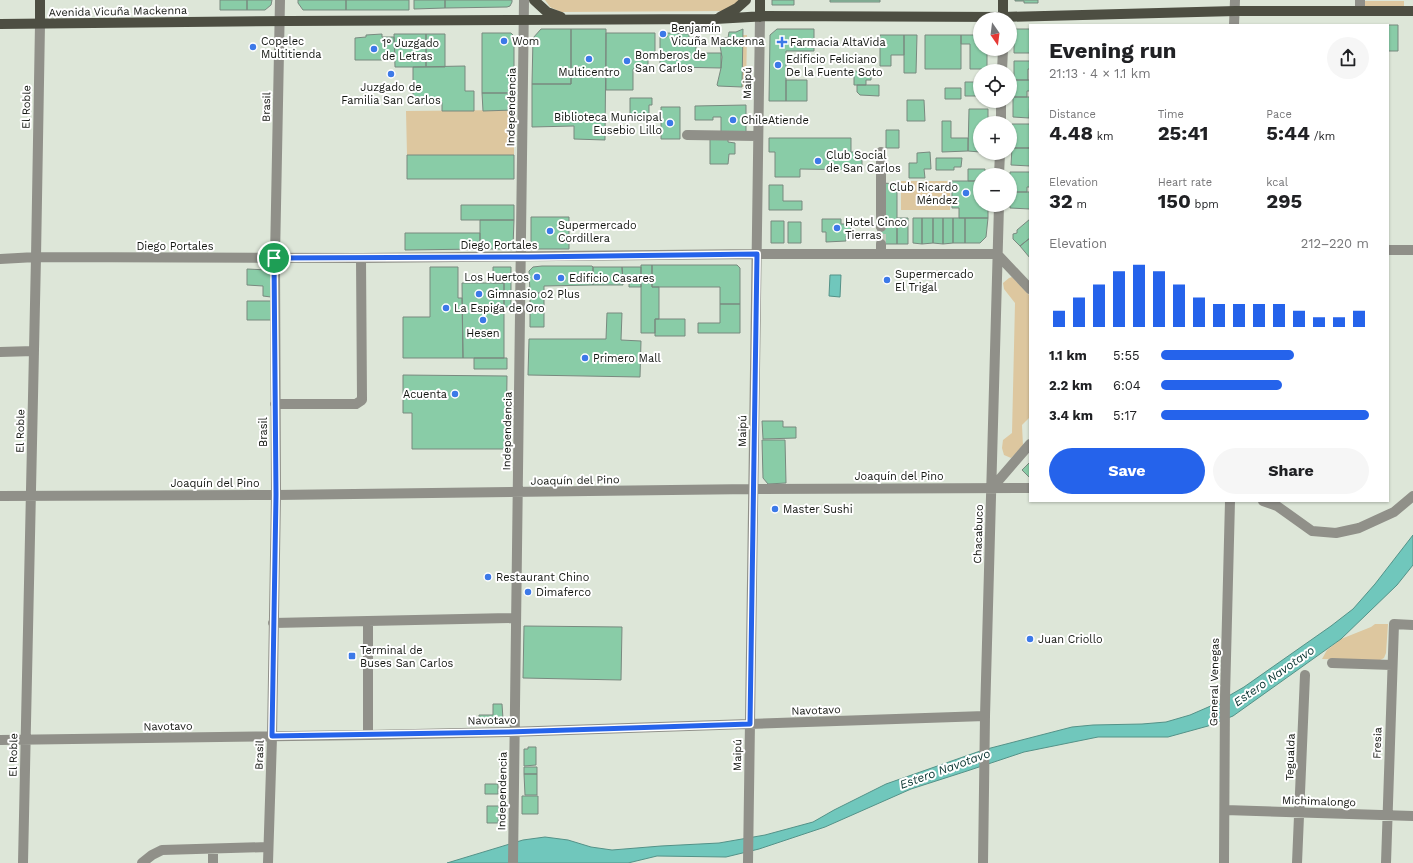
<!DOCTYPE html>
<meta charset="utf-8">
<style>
:root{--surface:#fff;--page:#f6f6f6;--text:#202124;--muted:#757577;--accent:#2563eb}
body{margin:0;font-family:"Work Sans",sans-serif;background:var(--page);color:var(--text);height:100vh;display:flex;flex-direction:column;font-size:15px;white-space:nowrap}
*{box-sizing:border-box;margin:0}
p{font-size:13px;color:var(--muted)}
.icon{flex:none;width:22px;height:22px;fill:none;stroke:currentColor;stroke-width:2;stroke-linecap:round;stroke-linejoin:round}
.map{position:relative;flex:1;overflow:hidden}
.panel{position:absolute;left:1029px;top:24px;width:360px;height:478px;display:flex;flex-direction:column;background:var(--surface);border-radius:0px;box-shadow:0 1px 3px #0004}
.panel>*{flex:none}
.needle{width:26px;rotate:166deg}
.buttons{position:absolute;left:973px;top:12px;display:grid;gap:8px}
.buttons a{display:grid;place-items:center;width:44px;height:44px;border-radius:50%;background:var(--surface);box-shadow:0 1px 3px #0004;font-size:20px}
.pin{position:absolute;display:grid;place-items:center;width:34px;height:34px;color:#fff;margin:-17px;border:2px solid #fff;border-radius:50%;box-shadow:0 1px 4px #0007}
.round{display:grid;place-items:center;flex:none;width:42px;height:42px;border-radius:21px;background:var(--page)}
.summary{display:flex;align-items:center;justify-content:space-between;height:68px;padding:0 20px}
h1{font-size:22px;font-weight:700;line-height:30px}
.figures{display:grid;grid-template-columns:repeat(3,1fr);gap:6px;height:68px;padding:4px 20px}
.figures div{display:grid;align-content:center}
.figures b{font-size:20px;font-weight:700}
.figures small{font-size:11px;font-weight:400}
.figures p{font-size:11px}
.chart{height:112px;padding:8px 20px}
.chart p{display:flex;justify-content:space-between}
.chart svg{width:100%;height:72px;margin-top:4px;stroke:var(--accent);stroke-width:6}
.action{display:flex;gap:8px;margin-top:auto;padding:8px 20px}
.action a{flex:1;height:46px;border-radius:24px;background:var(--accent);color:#fff;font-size:16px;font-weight:700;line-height:46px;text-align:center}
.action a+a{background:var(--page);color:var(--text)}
ul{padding:0 20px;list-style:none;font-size:13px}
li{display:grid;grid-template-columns:64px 48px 1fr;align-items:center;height:30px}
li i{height:10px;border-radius:5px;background:var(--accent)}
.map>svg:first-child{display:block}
.green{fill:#ddc79f}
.water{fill:#70c7bc;stroke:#549288}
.building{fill:#89cca7;stroke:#79897f}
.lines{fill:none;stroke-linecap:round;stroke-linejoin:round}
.minor-tunnel{stroke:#bfc7ba;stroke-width:10;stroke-dasharray:10 5;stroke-linecap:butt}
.minor{stroke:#909089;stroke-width:10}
.major{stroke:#4d4e42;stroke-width:10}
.route-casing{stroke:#fff;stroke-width:8}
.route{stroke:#2563eb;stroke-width:5}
.poi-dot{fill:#3c79e8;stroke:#fff;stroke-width:1.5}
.labels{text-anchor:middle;stroke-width:4;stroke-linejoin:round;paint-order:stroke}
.street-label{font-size:11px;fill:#121510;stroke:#fff}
.poi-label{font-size:11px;fill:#121510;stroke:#fff;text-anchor:start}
.water-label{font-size:12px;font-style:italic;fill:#04302c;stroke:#fff}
</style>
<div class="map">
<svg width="1413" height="863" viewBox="0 0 1413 863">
<rect width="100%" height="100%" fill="#dde6d8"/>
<!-- green -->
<path class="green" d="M545 0H742L725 11 561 12 550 7Z
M1364 1H1404V7H1364Z
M743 35H747L746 87H742Z
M514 110V155H407L406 111Z
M901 181H950V210H901Z
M1012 277 1030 296V417L1022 425 1023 446 1011 458 1004 455 1002 448 1003 440 1012 433 1015 303 1004 289 1003 283 1009 278Z
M1375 624H1388L1386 653 1384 658 1380 660 1322 659 1327 650 1341 639 1371 627Z"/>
<!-- water -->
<path class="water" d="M830 275H841L840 297 829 296Z
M1413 535V565L1397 585 1341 639 1233 716 1208 726 1168 737H1098L1024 752 967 771 911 789 825 827 759 849 726 857 657 856 628 863H447L523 840 545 837 568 840 591 847 612 850 661 846 719 843 765 835 813 822 834 810 886 784 983 750 1072 727 1093 725 1142 724 1166 722 1190 715 1213 705 1244 687 1331 626 1353 609 1375 584Z"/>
<!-- building -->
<path class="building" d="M220 0H247V10H220Z
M247 0H272L271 5 265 10H247Z
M298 0H346V10H303L298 3Z
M346 0H409V10H346Z
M414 0H445V8L414 9Z
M445 0H512V2L510 6 507 7 445 8Z
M772 0H794V5H772Z
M830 0H880V2H830Z
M1015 0H1038V3H1024V1H1015Z
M1375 25H1398V51H1388V25Z
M541 29H571V84H532L533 38Z
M571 29H606L605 140 574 139V126L532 127V84H571Z
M743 29 742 87 718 86 717 85 721 68 722 57 719 40 721 38H728L729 32H736Z
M777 29H814V51H786V101H769L770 35Z
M1014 29H1030V53H1014Z
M482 33H511L514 36V93H482Z
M606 33H655V54H648V69H633V90H606Z
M667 33 689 34V38H696V53H721V68L668 67V65L660 64V37H667Z
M382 34V37H394L395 60H355V38L366 37V35Z
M394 34H426V67H395Z
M426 34H445V67H426Z
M880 35H904V55H891V66H880Z
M904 35H917L916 73H904Z
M925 35H961V69H925Z
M961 35H980V49H987V69H970V44H961Z
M1014 61H1030V69H1028V80H1014Z
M465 66V91H474V111H442V102L413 103V67Z
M854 71H871V80H866V85H854Z
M786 80H807V101H786Z
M1014 80H1030V91H1027V97H1013Z
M965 82H980V96H965Z
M857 85H879V96L860 95 857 92Z
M945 88H961V99H945Z
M482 93H514V110L483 111Z
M1013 97H1030L1029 118 1013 117Z
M630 98H652V105H649V119H630Z
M907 100H924L925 121H907Z
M746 105V134H721V117H713V120H695V106Z
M661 107H680V139H661Z
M969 109H988V123H980V152L968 151Z
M942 121H951V138H968V151L942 152Z
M1012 124H1030V148H1012Z
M886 130H899V148H886Z
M710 138H728V142L735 143V154H729L728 164H710Z
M769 138H851V152H862V170L800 169V177H775V152H769Z
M1012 148H1030V166L1011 165Z
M930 152 931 169H924L925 178H909V163H917V153Z
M407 155H514V179H407Z
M936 158H962L961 167H954V170H936Z
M968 169H985V175H980V181H968Z
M1010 172H1030V187H1027V192H1010Z
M952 181H980V205H988V218H959V208H952Z
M883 183 897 184V244H878V227Z
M769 185H783V201H802V210H769Z
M1010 192H1030V209L1010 208Z
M461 205H514V220H461Z
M531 217H569V249H534L531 245Z
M897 218H908V244H897Z
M913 218H922V244L913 243Z
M922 218H933V243L922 244Z
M933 218H943V244L933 243Z
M943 218H953V243L943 244Z
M953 218H965V243H953Z
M965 218H988L986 237 980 243H965Z
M822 219H841V224H851V236H846V241L826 242V232H822Z
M1030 219V238L1020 246 1013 239V234L1017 233V230Z
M480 220H514L513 246 511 249H480Z
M771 221H784V243H771Z
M788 222H801V243H788Z
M405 233H480V249L405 250Z
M1030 238V258L1020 246Z
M641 265H652V287H659V319H655V333H641Z
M652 265H737L740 268V304H720V287H652Z
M542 266H592L593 267V285L544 286V293H530L529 271 533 267Z
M430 267H458V298H462L463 358H403V317H430Z
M493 267H511V307H504V283H493Z
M593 267H622L623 285H593Z
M622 267H641V287H629V280H623Z
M247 269 268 270 271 276V297L263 296V286L247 285Z
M462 283H504V358H463Z
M530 293H544V327H530Z
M247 301H271V320H247Z
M720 304H740V333H698V323H720Z
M607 313H622L621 340 641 341 640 377 528 375 529 339H606Z
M655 319H685V336H655Z
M474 358H507V369H474Z
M403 375 507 376 506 449H412V413H403Z
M762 421H783V427H796V438L763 439Z
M762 440H785L786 483 768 484 763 478Z
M1030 462V478L1022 470Z
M524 626 622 627 621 680 523 678Z
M493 704H502L503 719 495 724H479V715H493Z
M528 747H536V765L524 766V749H528Z
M524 767H537V774H524Z
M524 774H537V795H525Z
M485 784H498V794H485Z
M522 796H538V814H522Z
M487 806H499L498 823H487Z"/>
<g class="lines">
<!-- minor-tunnel -->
<path class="minor-tunnel" d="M881 244V227"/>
<!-- minor -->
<path class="minor" d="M1360 0V11
M1234 25 1235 0
M1002 71 1003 49
M1001 123V101
M687 135 758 136
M999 175 1000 153
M881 227V152
M881 244V254
M1388 250H1413
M0 259 36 257 361 258 757 254H997L1030 289
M0 352 34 351
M275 404H356L362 400 361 258
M992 488 1030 444
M0 496 276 495 753 489 1030 488
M1263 501 1277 506 1312 531 1336 533 1359 528 1394 512 1413 496
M273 623 516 618
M1332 663 1392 665
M368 735V621
M0 740 368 735 508 732 985 716
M1225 810 1413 816
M23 863 36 257 40 24
M142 863 152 855 162 850 268 847
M213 863V849
M268 863 272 737 276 495 275 258 280 0
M513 863 524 0
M748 863 760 17
M983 863 985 716 999 205
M1224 863 1225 697 1230 501
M1297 863 1305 675
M1386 863 1394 624 1413 625"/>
<!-- major -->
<path class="major" d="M534 0 547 12 561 17
M720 17 737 8 746 0
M760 17V0
M1003 17V0
M0 24 289 21 715 19 766 16 1003 17 1235 11H1413
M40 24V0"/>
</g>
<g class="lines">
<defs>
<path id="route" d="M757 254 750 724 508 732 272 736 276 495 274 258 528 257Z"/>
</defs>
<!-- route casing -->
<use href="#route" class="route-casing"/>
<!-- route -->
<use href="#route" class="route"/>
</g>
<!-- markers -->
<g class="poi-dot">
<circle cx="663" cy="34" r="4"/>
<circle cx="504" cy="41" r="4"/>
<path d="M780 36h4v4h4v4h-4v4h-4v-4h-4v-4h4z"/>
<circle cx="253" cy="47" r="4"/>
<circle cx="374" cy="49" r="4"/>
<circle cx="589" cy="59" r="4"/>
<circle cx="627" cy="61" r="4"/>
<circle cx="778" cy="65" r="4"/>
<circle cx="391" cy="74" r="4"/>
<circle cx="733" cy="120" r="4"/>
<circle cx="670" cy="123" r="4"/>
<circle cx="818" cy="161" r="4"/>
<circle cx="966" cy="193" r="4"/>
<circle cx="837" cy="228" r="4"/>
<circle cx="550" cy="231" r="4"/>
<circle cx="537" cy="277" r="4"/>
<circle cx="561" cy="278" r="4"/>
<circle cx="887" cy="280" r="4"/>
<circle cx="479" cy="294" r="4"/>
<circle cx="446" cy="308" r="4"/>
<circle cx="483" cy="320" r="4"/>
<circle cx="585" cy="358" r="4"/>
<circle cx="455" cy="394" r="4"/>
<circle cx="775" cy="509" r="4"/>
<circle cx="488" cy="577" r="4"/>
<circle cx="528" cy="592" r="4"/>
<circle cx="1030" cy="639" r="4"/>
<rect x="348" y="652" width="8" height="8" rx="2"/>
</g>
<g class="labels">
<!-- street labels -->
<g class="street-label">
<text transform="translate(118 11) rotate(-1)" y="4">Avenida Vicuña Mackenna</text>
<text transform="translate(747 83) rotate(-89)" y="4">Maipú</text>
<text transform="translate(26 107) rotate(-89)" y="4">El Roble</text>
<text transform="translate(266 107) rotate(-89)" y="4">Brasil</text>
<text transform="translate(511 107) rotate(-89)" y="4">Independencia</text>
<text x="499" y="249">Diego Portales</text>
<text x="175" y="250">Diego Portales</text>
<text transform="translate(20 431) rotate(-89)" y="4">El Roble</text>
<text transform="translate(507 431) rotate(-89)" y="4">Independencia</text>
<text transform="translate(742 431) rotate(-89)" y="4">Maipú</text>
<text transform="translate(263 432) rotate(-90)" y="4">Brasil</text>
<text x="899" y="480">Joaquín del Pino</text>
<text transform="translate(575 480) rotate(-1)" y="4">Joaquín del Pino</text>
<text x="215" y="487">Joaquín del Pino</text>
<text transform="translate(978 534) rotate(-88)" y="4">Chacabuco</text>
<text transform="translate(1214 682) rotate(-89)" y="4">General Venegas</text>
<text transform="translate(816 710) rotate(-2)" y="4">Navotavo</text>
<text transform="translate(492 720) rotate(-1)" y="4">Navotavo</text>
<text transform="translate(168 726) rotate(-1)" y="4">Navotavo</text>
<text transform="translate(1377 743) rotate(-88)" y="4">Fresia</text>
<text transform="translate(13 755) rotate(-89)" y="4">El Roble</text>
<text transform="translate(259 755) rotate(-88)" y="4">Brasil</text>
<text transform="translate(737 755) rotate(-89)" y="4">Maipú</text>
<text transform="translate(1290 757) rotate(-88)" y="4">Tegualda</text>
<text transform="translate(502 791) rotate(-89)" y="4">Independencia</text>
<text transform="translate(1319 801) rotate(2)" y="4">Michimalongo</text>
</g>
<!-- poi labels -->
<g class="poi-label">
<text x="671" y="32">Benjamín<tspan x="671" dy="13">Vicuña Mackenna</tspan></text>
<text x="261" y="45">Copelec<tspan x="261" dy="13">Multitienda</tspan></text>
<text x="512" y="45">Wom</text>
<text x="790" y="46">Farmacia AltaVida</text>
<text x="382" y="47">1° Juzgado<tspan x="382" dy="13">de Letras</tspan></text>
<text x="635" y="59">Bomberos de<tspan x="635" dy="13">San Carlos</tspan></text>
<text x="786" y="63">Edificio Feliciano<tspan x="786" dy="13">De la Fuente Soto</tspan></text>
<text x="589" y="76" text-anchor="middle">Multicentro</text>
<text x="391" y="91" text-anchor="middle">Juzgado de<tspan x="391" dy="13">Familia San Carlos</tspan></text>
<text x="662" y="121" text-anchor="end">Biblioteca Municipal<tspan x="662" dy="13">Eusebio Lillo</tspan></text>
<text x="741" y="124">ChileAtiende</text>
<text x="826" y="159">Club Social<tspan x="826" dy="13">de San Carlos</tspan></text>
<text x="958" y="191" text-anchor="end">Club Ricardo<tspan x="958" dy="13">Méndez</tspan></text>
<text x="845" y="226">Hotel Cinco<tspan x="845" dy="13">Tierras</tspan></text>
<text x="558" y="229">Supermercado<tspan x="558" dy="13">Cordillera</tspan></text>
<text x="895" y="278">Supermercado<tspan x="895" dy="13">El Trigal</tspan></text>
<text x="529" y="281" text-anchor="end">Los Huertos</text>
<text x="569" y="282">Edificio Casares</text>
<text x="487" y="298">Gimnasio o2 Plus</text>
<text x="454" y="312">La Espiga de Oro</text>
<text x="483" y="337" text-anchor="middle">Hesen</text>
<text x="593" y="362">Primero Mall</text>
<text x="447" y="398" text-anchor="end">Acuenta</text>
<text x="783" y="513">Master Sushi</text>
<text x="496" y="581">Restaurant Chino</text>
<text x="536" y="596">Dimaferco</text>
<text x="1038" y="643">Juan Criollo</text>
<text x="360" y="654">Terminal de<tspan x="360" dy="13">Buses San Carlos</tspan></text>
</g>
<!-- water labels -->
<g class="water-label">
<text transform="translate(1274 676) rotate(-35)" y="4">Estero Navotavo</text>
<text transform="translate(945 769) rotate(-20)" y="4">Estero Navotavo</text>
</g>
</g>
</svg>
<div class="buttons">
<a><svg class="needle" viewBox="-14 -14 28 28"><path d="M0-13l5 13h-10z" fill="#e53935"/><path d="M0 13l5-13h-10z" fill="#757577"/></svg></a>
<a><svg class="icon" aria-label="locate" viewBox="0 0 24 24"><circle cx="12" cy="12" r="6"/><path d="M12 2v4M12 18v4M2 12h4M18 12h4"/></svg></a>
<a>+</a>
<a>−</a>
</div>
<div class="pin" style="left:274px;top:258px;background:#1e9e55"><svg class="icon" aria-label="arrive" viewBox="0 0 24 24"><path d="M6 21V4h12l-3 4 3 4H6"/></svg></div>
<section class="panel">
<div class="summary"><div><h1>Evening run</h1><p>21:13 · 4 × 1.1 km</p></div><a class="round"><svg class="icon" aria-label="share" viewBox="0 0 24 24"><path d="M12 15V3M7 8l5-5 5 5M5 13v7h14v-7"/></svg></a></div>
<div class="figures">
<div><p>Distance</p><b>4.48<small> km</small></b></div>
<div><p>Time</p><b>25:41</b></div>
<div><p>Pace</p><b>5:44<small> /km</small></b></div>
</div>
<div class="figures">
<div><p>Elevation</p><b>32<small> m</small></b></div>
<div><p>Heart rate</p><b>150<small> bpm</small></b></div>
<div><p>kcal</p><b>295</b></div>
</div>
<div class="chart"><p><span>Elevation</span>212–220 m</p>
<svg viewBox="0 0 160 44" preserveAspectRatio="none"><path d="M5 44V34M15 44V26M25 44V18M35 44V10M45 44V6M55 44V10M65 44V18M75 44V26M85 44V30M95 44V30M105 44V30M115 44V30M125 44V34M135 44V38M145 44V38M155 44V34"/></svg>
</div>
<ul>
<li><b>1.1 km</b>5:55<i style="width:64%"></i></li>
<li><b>2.2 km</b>6:04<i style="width:58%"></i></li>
<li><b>3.4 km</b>5:17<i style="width:100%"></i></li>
</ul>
<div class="action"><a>Save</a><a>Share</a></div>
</section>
</div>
